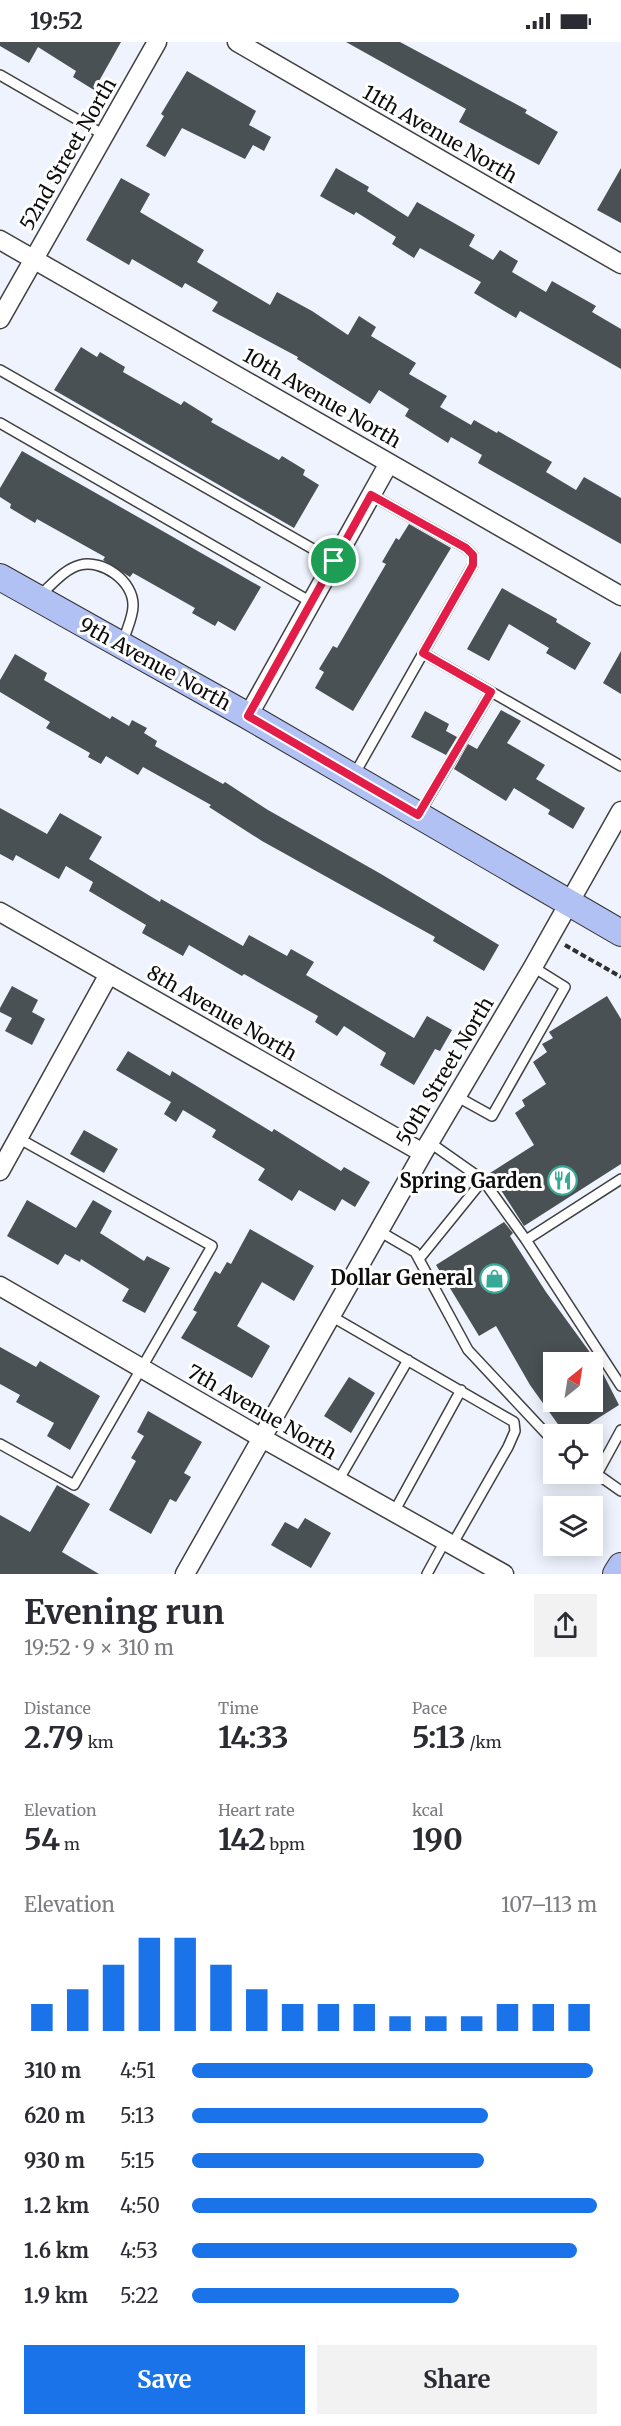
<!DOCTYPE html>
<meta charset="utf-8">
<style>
:root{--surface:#fff;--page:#f2f2f3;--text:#2b2b33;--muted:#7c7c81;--accent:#1a73e8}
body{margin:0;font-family:Merriweather,serif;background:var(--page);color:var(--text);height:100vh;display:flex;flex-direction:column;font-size:22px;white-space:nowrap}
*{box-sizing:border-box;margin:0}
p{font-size:20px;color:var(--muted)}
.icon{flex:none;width:33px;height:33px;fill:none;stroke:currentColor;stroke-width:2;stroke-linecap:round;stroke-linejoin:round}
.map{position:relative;height:1532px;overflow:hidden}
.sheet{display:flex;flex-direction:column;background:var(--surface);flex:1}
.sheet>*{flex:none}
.needle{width:39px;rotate:30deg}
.controls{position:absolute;left:543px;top:1310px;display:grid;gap:12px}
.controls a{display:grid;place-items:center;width:60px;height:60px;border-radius:0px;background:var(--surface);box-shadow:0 3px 15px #0003;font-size:30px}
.pin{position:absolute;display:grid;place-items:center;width:51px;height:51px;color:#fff;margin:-26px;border:3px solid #fff;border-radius:50%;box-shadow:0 2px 6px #0007}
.round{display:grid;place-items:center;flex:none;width:63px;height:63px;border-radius:0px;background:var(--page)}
.overview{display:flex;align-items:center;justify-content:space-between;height:102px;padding:0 24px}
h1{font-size:33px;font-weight:700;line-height:45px}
.stats{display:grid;grid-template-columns:repeat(3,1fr);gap:9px;height:102px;padding:6px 24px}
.stats div{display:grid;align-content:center}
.stats b{font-size:30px;font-weight:700}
.stats small{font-size:16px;font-weight:400}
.stats p{font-size:16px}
.chart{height:168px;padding:12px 24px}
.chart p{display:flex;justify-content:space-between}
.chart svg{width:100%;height:108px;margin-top:6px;stroke:var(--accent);stroke-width:6}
.cta{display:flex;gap:12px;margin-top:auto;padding:12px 24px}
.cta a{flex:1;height:69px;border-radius:0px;background:var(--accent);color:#fff;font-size:24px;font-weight:700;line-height:69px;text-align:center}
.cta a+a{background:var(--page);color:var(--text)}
ul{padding:0 24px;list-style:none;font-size:20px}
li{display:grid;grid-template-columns:96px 72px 1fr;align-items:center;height:45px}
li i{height:15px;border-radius:8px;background:var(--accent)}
.status{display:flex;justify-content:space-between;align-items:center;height:42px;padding:0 30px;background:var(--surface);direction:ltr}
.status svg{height:16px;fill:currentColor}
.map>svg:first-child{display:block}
.building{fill:#4a5154;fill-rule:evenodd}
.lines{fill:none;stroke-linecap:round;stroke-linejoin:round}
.lane-casing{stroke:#404040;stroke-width:12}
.street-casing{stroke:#404040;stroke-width:21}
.secondary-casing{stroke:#2f2f2f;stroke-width:28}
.path{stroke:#2f2f2f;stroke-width:4;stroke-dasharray:6 3;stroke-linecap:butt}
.lane{stroke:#fff;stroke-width:9}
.street{stroke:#fff;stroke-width:18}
.secondary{stroke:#b2c1f4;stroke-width:26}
.route-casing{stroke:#fff;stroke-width:12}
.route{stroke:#e11d48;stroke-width:8}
.labels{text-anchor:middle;stroke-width:6;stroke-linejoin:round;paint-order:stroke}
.street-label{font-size:20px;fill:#0d0d0d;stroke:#fff}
.poi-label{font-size:20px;font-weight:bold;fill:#0d0d0d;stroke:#fff;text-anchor:end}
</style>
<div class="status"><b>19:52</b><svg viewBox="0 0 49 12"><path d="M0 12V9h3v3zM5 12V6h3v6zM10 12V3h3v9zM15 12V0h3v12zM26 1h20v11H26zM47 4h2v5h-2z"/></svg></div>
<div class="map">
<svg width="621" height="1532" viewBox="0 0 621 1532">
<rect width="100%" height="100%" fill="#eef3fd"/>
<!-- building -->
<path class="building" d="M0 0H121L94 48 73 35 76 29 38 5 29 21 0 4Z
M346 0H400L527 68 525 71 558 90 539 123 459 80 466 67Z
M187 29 256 69 249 83 271 95 264 109 253 103 245 117 182 86 165 115 146 104 164 74 161 72Z
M336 126 369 145 367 149 408 175 417 160 475 193 469 204 493 218 500 208 518 219 512 230 546 250 552 239 596 264 592 270 621 287V327L520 269 516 276 474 251 481 240 420 206 414 216 392 202 396 195 356 170 354 173 320 154Z
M621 126V181L597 168Z
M121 136 150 152 140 170 204 208 197 220 270 263 277 250 312 269 348 293 359 274 376 285 371 294 416 321 409 332 447 354 440 365 471 383 474 378 497 391 498 389 552 420 546 430 576 448 584 435 621 456V502L478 421 482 413 451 395 448 401 405 374 409 367 379 348 370 362 297 317 298 315 212 269 218 260 185 241 182 246 132 217 129 223 86 198Z
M81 305 97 315 100 310 125 325 123 330 181 363 184 359 213 377 211 380 279 418 282 414 305 428 303 433 319 443 294 486 54 348Z
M22 409 261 545 235 589 218 579 215 584 192 571 195 566 133 531 130 535 103 518 105 515 37 477 35 481 10 466 11 462 0 455V446Z
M409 482 451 506 353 669 315 646 324 630 319 627 333 604 337 606 386 522 382 520 396 496 399 498Z
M502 546 557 577 556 580 591 601 575 628 546 611 549 606 509 582 489 619 467 607Z
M621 609V652L603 641Z
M15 612 47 631 44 638 110 677 112 674 129 684 132 678 147 686 144 691 157 699 155 704 223 742 225 740 268 768 381 832 499 903 484 929 433 899 435 895 262 799 209 765 211 763 143 725 138 733 106 714 101 722 88 715 90 711 46 686 50 680 0 650V638Z
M501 668 521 679 507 701 545 723 536 737 585 766 573 787 548 772 550 768 514 746 506 759 454 727 468 702 477 707Z
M425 669 449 682 446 689 457 695 446 713 411 695Z
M0 766 47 792 60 771 102 795 89 817 160 860 161 857 243 904 249 893 287 914 291 907 314 920 306 933 414 996 427 974 452 988 440 1009 435 1007 414 1043 380 1023 386 1011 344 984 337 994 315 980 318 974 244 932 242 934 189 903 183 914 142 891 146 883 89 849 93 840 66 824 59 837 16 813 13 819 0 812Z
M12 944 38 958 32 970 45 977 32 1003 5 989 12 976 0 970V966Z
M607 954 621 977V1122L524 1184 490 1131 534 1103 515 1071 525 1064 522 1058 546 1042 533 1020 547 1010 542 1002 553 996 549 990Z
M128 1009 170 1034 172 1029 272 1090 274 1087 341 1129 344 1125 370 1140 355 1165 342 1157 335 1169 299 1148 292 1159 258 1138 265 1127 212 1095 216 1088 183 1068 176 1080 164 1072 171 1060 116 1028Z
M84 1088 118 1107 104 1131 70 1112Z
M27 1158 76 1186 93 1158 112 1169 100 1191 144 1219 147 1214 170 1226 145 1271 122 1259 129 1247 81 1217 80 1220 65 1212 58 1223 7 1194Z
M504 1180 513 1191 510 1194 546 1250 597 1320 619 1363 573 1392H565L530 1343 496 1284 479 1294 436 1223ZM554 1320H592V1359H554Z
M250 1187 314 1224 294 1259 262 1240 237 1284 270 1304 252 1336 181 1296 197 1270 193 1268 215 1229 220 1232 227 1220 231 1222Z
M0 1305 36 1325 40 1319 100 1354 70 1408 47 1394 54 1381 16 1360 20 1353 0 1342Z
M349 1335 375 1351 351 1391 324 1374Z
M148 1369 202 1400 184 1431 191 1435 176 1460 170 1457 151 1492 109 1468 136 1419 131 1416 144 1394 137 1390Z
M57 1443 90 1462 62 1510 99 1532H0V1473L30 1490Z
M305 1476 331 1491 311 1526 271 1503 285 1480 298 1487Z"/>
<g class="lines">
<defs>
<path id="lane" d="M0 33 104 93
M0 328 334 519
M0 381 311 560
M39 554C51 544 64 527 80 523 102 517 134 539 133 564 133 575 126 589 123 600
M423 611 621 724
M354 733 473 523V513L466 506 371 453
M419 772 491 650
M456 1054 492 1074 565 945 533 925
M483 1138 526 1198 621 1137
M379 1189 415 1210 468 1308 554 1400
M526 1198 621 1344
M419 1217 483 1138 429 1100
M331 1274 514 1380 515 1389 508 1405 452 1503
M0 1402 74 1443 212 1204 18 1096
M594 1430 621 1449
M597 1432 621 1388
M338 1439 408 1318
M394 1470 461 1348
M427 1532 445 1499"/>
<path id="street" d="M237 0 621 222
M0 198 621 554
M0 277 157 0
M248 674 389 421
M0 870 423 1111
M0 1129 109 932
M0 1244 262 1396 504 1532
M185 1532 423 1111 533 925 621 769"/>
<path id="secondary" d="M0 535 248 674 621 891
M616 1532 621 1524"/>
</defs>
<!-- lane casing -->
<use href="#lane" class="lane-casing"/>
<!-- street casing -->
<use href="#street" class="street-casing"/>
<!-- secondary casing -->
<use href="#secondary" class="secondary-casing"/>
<!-- path -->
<path class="path" d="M565 903 621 935"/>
<!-- lane -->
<use href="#lane" class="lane"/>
<!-- street -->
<use href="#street" class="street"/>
<!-- secondary -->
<use href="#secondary" class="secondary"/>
</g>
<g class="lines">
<defs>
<path id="route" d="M371 453 466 506 473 513V523L468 532 423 611 491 650 418 773 248 674Z"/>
</defs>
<!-- route casing -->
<use href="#route" class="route-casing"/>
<!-- route -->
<use href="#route" class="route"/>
</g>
<!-- icons -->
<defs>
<symbol id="restaurant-ring" viewBox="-11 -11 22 22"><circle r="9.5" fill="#fff" stroke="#37aa97" stroke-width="1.5"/><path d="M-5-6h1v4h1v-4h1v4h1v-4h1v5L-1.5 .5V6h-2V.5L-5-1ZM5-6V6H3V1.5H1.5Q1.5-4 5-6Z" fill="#37aa97"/></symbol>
<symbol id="shop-ring" viewBox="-11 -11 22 22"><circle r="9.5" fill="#fff" stroke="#37aa97" stroke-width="1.5"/><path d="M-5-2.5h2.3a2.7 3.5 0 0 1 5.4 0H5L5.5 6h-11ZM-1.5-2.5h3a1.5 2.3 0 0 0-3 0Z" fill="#37aa97"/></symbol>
</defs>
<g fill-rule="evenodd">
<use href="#restaurant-ring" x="546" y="1122" width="33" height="33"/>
<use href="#shop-ring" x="478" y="1220" width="33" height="33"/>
</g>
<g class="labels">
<!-- street labels -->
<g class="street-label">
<text transform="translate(440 92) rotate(30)" y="7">11th Avenue North</text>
<text transform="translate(68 112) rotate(-60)" y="7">52nd Street North</text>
<text transform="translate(322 356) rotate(30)" y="7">10th Avenue North</text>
<text transform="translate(155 622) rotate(29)" y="7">9th Avenue North</text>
<text transform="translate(222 971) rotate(30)" y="7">8th Avenue North</text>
<text transform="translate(445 1029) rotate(-59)" y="7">50th Street North</text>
<text transform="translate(262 1370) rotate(30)" y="7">7th Avenue North</text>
</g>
<!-- poi labels -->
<g class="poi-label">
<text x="542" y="1146">Spring Garden</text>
<text x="473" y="1243">Dollar General</text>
</g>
</g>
</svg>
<div class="controls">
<a><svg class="needle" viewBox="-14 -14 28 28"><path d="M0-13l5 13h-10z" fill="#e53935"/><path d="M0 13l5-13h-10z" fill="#7c7c81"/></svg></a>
<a><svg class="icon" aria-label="locate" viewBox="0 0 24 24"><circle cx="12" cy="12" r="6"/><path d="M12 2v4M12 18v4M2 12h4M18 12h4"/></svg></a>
<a><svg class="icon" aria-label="layers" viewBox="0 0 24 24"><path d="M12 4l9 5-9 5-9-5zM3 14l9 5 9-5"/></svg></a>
</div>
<div class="pin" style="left:334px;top:519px;background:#1e9e55"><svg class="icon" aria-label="arrive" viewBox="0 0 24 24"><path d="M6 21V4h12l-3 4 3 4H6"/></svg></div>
</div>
<section class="sheet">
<div class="overview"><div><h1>Evening run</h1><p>19:52 · 9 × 310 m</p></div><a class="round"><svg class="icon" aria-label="share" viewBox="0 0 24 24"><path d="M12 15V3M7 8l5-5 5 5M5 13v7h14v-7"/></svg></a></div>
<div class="stats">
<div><p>Distance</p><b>2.79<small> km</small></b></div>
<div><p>Time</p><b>14:33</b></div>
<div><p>Pace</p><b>5:13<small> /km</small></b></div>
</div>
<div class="stats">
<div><p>Elevation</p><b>54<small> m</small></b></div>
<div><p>Heart rate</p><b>142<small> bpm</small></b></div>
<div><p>kcal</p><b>190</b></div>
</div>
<div class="chart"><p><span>Elevation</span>107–113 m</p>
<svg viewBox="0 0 160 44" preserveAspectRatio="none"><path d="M5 44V33M15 44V27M25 44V17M35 44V6M45 44V6M55 44V17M65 44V27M75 44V33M85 44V33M95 44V33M105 44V38M115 44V38M125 44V38M135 44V33M145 44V33M155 44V33"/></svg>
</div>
<ul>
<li><b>310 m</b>4:51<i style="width:99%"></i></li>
<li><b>620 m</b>5:13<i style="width:73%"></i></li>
<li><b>930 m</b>5:15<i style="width:72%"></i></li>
<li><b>1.2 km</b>4:50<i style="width:100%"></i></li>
<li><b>1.6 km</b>4:53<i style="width:95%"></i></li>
<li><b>1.9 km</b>5:22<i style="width:66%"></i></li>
</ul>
<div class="cta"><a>Save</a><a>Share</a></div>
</section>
